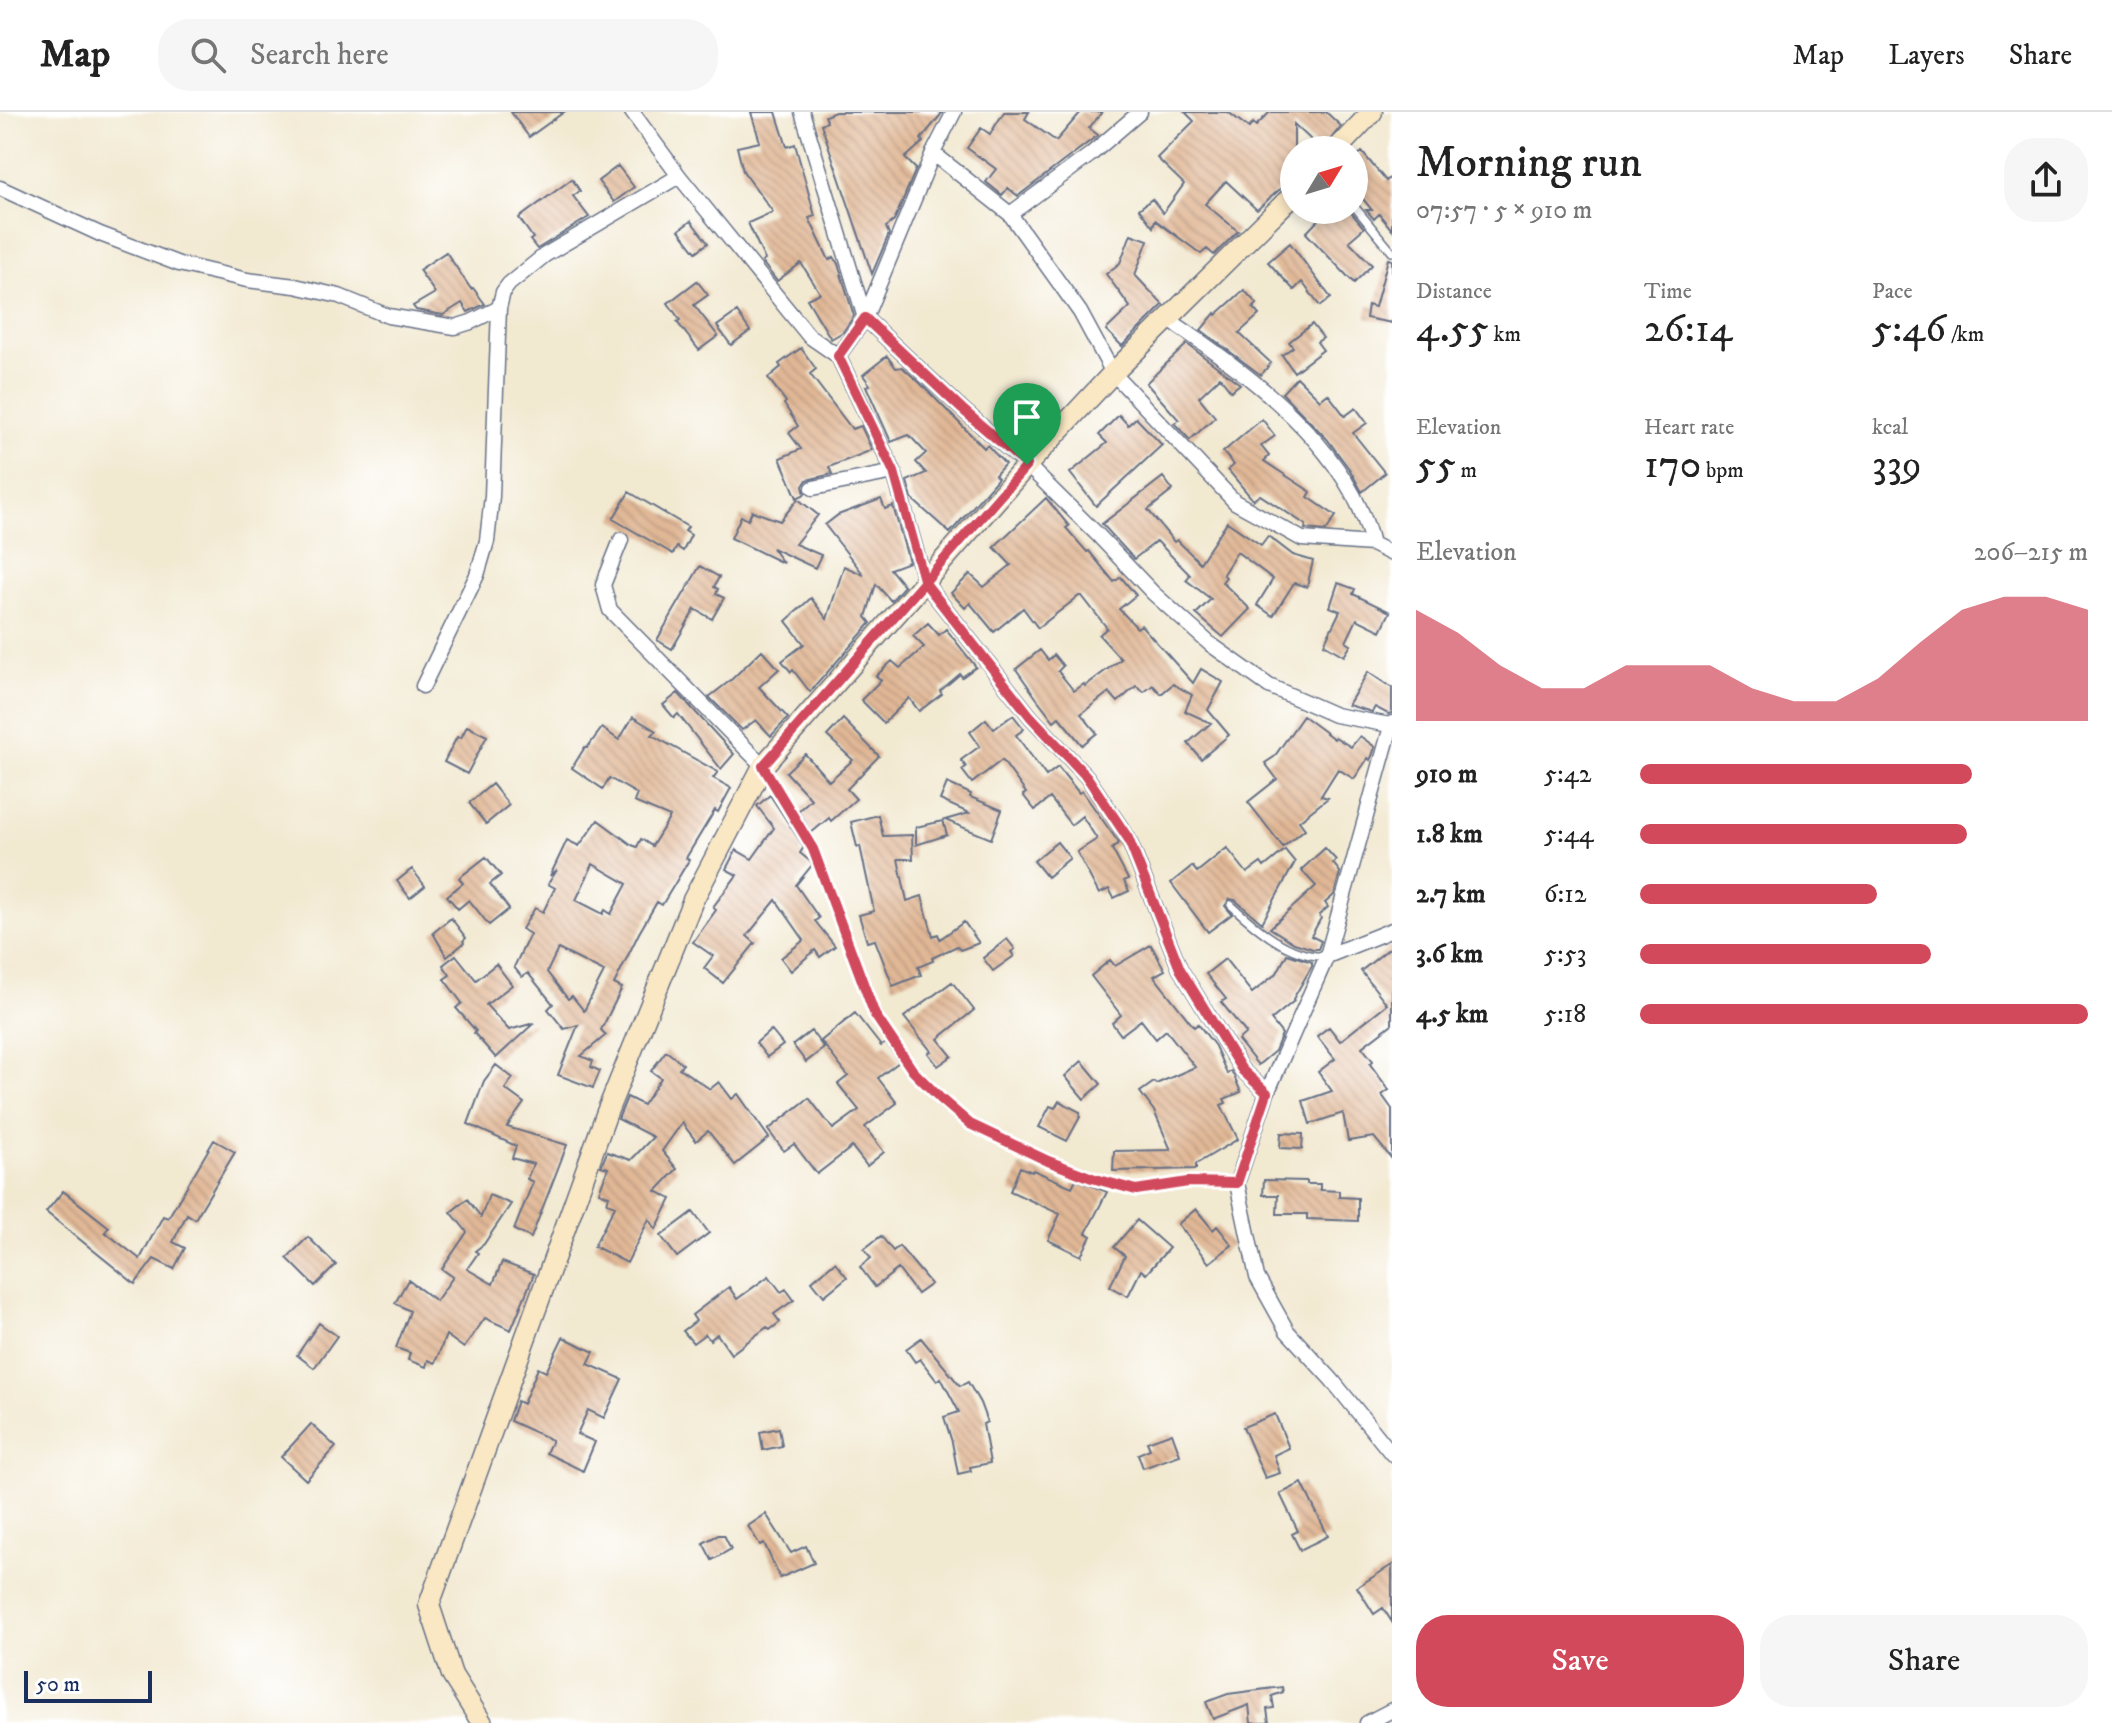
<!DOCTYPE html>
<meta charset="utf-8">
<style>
:root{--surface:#fff;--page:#f6f6f6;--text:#222;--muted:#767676;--line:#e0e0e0;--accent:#d1495b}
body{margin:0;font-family:"IM FELL DW Pica",serif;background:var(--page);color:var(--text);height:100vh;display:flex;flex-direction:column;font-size:30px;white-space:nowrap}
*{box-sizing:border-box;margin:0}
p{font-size:26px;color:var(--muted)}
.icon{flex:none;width:44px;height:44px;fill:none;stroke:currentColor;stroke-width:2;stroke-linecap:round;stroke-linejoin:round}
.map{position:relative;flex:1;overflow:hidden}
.side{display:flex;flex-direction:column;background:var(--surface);width:720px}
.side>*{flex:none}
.needle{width:52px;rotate:52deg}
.buttons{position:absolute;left:1280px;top:24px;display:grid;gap:16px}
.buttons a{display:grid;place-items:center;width:88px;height:88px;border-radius:50%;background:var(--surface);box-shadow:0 4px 12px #0003;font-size:40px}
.scale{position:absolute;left:24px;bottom:20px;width:128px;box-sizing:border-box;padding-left:8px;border:4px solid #1b2f5e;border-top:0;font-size:22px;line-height:28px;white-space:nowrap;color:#1b2f5e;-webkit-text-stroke:6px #fff;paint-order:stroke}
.pin{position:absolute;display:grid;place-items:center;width:68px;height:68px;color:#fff;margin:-82px -34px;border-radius:50% 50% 50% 0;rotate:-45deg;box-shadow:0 0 8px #0007}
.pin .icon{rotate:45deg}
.round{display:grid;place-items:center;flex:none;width:84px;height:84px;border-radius:32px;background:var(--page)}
.overview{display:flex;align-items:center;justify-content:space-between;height:136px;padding:0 24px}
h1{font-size:44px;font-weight:600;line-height:60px}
.metrics{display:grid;grid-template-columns:repeat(3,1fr);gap:12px;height:136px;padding:8px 24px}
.metrics div{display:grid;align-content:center}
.metrics b{font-size:40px;font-weight:600}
.metrics small{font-size:22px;font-weight:400}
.metrics p{font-size:22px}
.chart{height:224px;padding:16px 24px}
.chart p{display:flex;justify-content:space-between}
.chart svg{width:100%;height:144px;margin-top:8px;fill:var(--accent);opacity:.7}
.button{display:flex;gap:16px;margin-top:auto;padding:16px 24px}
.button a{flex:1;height:92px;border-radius:32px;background:var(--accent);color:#fff;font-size:32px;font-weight:600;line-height:92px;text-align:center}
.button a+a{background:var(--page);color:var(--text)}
ul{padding:0 24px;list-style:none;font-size:26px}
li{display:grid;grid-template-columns:128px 96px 1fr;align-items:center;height:60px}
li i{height:20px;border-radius:10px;background:var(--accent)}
header{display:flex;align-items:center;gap:48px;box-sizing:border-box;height:112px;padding:0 40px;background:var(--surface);border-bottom:2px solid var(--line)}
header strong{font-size:38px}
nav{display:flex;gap:44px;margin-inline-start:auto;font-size:28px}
.search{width:560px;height:72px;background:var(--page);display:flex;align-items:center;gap:20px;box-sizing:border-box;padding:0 28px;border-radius:32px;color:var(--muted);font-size:30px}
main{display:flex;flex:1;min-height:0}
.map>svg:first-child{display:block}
.building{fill:url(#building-back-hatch);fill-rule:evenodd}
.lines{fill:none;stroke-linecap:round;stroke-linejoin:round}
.lane-casing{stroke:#667086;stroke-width:10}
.street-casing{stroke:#667086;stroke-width:17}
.secondary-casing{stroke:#667086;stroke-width:23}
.lane{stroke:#fff;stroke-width:7}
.street{stroke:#fff;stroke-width:14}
.secondary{stroke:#fae7c3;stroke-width:20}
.route-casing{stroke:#fff;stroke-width:16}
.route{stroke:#d1495b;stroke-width:10}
</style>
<header>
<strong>Map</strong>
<div class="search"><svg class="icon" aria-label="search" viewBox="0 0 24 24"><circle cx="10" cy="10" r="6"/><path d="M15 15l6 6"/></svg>Search here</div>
<nav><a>Map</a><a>Layers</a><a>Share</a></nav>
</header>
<main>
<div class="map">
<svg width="1392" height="1611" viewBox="0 0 1392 1611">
<defs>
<pattern id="building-back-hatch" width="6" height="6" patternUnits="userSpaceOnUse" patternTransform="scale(2)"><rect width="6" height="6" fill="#e1b896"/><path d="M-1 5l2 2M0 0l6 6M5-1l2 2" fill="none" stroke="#c09e84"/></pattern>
</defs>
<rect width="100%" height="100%" fill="#fff"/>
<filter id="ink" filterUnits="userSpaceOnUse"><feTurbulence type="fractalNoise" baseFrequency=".0125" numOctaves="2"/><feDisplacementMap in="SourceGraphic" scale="16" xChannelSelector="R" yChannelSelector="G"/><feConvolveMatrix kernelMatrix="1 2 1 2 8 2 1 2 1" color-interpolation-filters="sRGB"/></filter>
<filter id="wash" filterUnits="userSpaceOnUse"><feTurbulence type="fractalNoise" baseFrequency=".006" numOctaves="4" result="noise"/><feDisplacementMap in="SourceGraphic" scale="32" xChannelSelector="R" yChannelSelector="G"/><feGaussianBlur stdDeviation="1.8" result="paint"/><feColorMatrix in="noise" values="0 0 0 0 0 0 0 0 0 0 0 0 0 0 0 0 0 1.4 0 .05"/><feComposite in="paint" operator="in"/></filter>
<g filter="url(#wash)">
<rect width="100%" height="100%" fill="#f2e9d1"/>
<g id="blocks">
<!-- building -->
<path class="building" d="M511 0H564L529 25Z
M751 0H776L787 35 795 32 815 104 809 106 829 148 834 145 838 152 854 204 843 220 831 227 807 187 820 181 801 151 777 169 762 150 765 148 748 111 773 100 743 59 737 35 760 30Z
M835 0H943L921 27 923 30 905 46 916 57 894 109 886 115 889 122 872 162 821 12 827 10 825 4Z
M1004 0H1029L1025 7 1056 29 1081 0H1102L1089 16 1098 23 1018 84 1008 76 1002 83 986 70 996 57 967 36 981 16 990 22Z
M1185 0H1228L1249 16 1253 11 1256 14 1270 0H1326L1341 14 1322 38 1294 12V64L1257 98 1226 69 1205 92 1238 119 1214 143 1207 137 1201 142 1155 108 1153 115 1139 97 1152 87 1163 101 1184 72 1157 46 1194 9Z
M1362 40 1386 69 1392 64V118L1379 102 1374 107 1366 98H1372L1354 76V46Z
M618 54 634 75 614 90 598 69Z
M572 67 580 79 573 84 589 105 537 137 530 128 533 126 519 106Z
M1328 98H1349L1364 116 1349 129 1372 153 1354 171 1306 121Z
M691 109 708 131 696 140 679 118Z
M1131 122 1148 128 1135 163 1163 193 1122 234 1106 218 1130 195 1106 162 1120 151Z
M1290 131 1331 186 1320 194 1302 170 1294 178 1268 150Z
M446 140 471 177 473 176 485 192 468 200 462 191 443 203 416 198 413 194 435 181 419 158Z
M1388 147 1392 148V211L1366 206 1368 193 1375 195Z
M697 169 708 183 694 193 718 224 699 238 677 210 680 208 668 191Z
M1244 178 1257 192 1253 196 1259 203 1239 221 1271 251 1261 263 1201 218 1215 201 1216 203Z
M737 200 750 219 731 233 717 214Z
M1312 212 1323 226 1317 230 1323 238 1294 260 1282 243 1293 235 1289 230Z
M1187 232 1240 272 1231 279 1220 265 1199 285 1215 305 1190 328 1174 311 1179 308 1146 271Z
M801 236 816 257 810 262 852 317 861 314 872 338 829 355 832 362 807 368 803 374 805 382 797 386 780 346 801 337 789 321 798 314 784 292 786 290 768 266 781 255 779 252Z
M887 244 896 256 902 255 920 271 984 336 987 333 1005 352 995 363 998 366 950 421 912 387 907 369 926 361 916 350 926 341 909 323 891 330 866 274 870 273 863 263Z
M1297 265 1320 288 1328 282 1345 304 1356 296 1367 311 1353 321 1385 361 1362 380 1350 358 1327 327 1282 281Z
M1119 303 1128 313 1136 306 1162 333 1096 394 1070 361 1107 331 1099 323Z
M1262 307 1275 324 1261 334 1269 344 1264 349 1311 380 1308 385 1336 404 1326 419 1305 417 1306 413 1260 383 1253 388 1228 358 1234 353 1223 340Z
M1163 365 1173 378 1148 398 1174 430 1177 428 1200 451 1227 410 1261 433 1268 424 1293 443 1313 449 1307 475 1294 471 1273 504 1257 493 1273 467 1237 440 1223 462 1226 465 1222 470 1250 497 1223 525 1196 502 1211 487 1186 468 1190 463 1157 429 1134 447 1102 412Z
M629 380 688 415 685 419 691 423 683 439 677 435 673 442 613 407Z
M1046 386 1069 414 1066 416 1087 440 1089 439 1114 470 1121 465 1136 483 1119 497 1137 516 1141 513 1193 571 1201 557 1223 570 1208 598 1229 623 1201 647 1188 631 1211 611 1185 599 1192 583 1173 572 1161 582 1153 573 1144 580 1136 574 1118 590 1109 580 1081 602 1097 621 1082 633 1059 605 1054 609 1037 587 1016 557 1040 538 1048 548 1054 543 1063 554 1058 559 1074 579 1084 572 1085 574 1121 547 1099 523 1107 516 1082 484H1079L1038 516 1023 496 994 520 970 491 965 496 951 481 970 462 984 475 1011 453 994 435Z
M798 387 818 403 795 432 821 443 815 456 772 436 783 451 731 426 741 404 748 408 752 399 780 409Z
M881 387 885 397 893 394 909 450 890 457 904 474 891 489 876 472 866 505 871 511 810 580 793 558 791 560 782 549 804 532 786 509 811 486 827 507 844 454 864 463 825 413 838 403Z
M700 454 719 465 714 475 718 477 716 482 724 486 712 507 695 497 672 537 657 528Z
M1338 471 1355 477 1353 482 1390 500 1381 519 1357 507 1346 530 1351 533 1344 544 1324 532 1340 499 1330 495Z
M928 511 939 523 946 517 976 555 962 565 960 562 940 579 942 582 919 599 909 586 884 611 861 588 881 568 876 564 892 549 900 556 924 535 913 524Z
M762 538 779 557 759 575 788 606 771 624 756 608 742 618 709 585 731 568Z
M1368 560 1392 576V601L1388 602 1375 595 1372 600 1348 593Z
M678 581 734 642 721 657 678 602 674 606 663 593Z
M1013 603 1024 617 1016 623 1046 664 1058 655 1079 681 1082 679 1119 731 1112 737 1128 767 1124 769 1129 779 1114 786 1109 777 1099 782 1077 740 1097 727 1082 704 1071 713 1050 686 1035 698 1023 683 1026 681 1002 648 972 671 962 658 966 655 961 648 980 634 970 620 986 607 994 617Z
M1303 604 1334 627 1335 625 1351 635 1360 624 1375 635 1372 644 1370 648 1368 646 1354 667 1338 657 1321 684 1328 686 1299 709 1305 717 1283 735 1248 690 1277 667 1265 651 1274 645Z
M633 605 656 619 652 623 718 660 713 666 731 676 718 700 715 698 686 746 689 748 662 793 657 790 639 821 614 872 622 876 601 918 606 923 581 944 593 949 591 955 600 959 593 976 558 963 578 913 564 917 548 897 553 892 528 861 522 865 514 855 530 822 522 817 535 796 543 800 555 776 548 772 557 758 550 764 567 728 579 734 598 708 632 733 637 735 641 727 652 734 670 705 634 690 637 682 609 666 603 677 572 656 585 635 587 636 602 616 619 628ZM593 752 627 772 611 802 605 798 603 802 576 788ZM558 837 604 860 584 899 572 884 568 887 547 860Z
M843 607 879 644 847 677 856 687 831 709 829 706 811 721 798 699 811 687 786 660 805 642 829 669 853 648 827 624Z
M467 614 487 624 467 662 444 650 457 625 461 626Z
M947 671 971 682 970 685 1002 698 991 727 945 708 969 701 940 688Z
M492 672 509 693 486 712 469 691Z
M770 683 804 735 800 741 811 750 812 753 796 773 819 806 815 809 835 834 820 845 815 838 791 859 781 846 804 828 776 788 747 824 755 831 723 871 704 856 713 844 693 830 716 798 713 795 737 763 726 757 736 738 752 747 774 716 757 694Z
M878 703 883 724 912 723 913 747H898L907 789 922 784 933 824 938 822 940 827 964 810 979 831 960 838 957 834 932 846 933 849 918 855 921 863 893 874 875 828 867 830 859 803 874 799 860 734 857 735 851 710Z
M943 709 947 723 916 733V715Z
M1057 730 1070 746 1047 765 1034 749Z
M1227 736 1247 761 1261 751 1264 755 1285 738 1295 750 1262 811 1235 788 1230 787 1225 794 1232 802 1208 820 1171 771 1192 754 1197 760Z
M1325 736 1336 748 1333 751 1340 760 1334 783 1325 791 1328 795 1319 803 1321 806 1311 824 1321 829 1318 837H1313L1294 831 1270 816 1316 774 1301 758Z
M486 745 501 763 490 772 509 797 489 813 469 788 458 797 447 784 463 771 459 766Z
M412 757 425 774 410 786 397 769Z
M451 806 466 826 463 829 464 831 447 845 433 821Z
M1007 827 1015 837 1011 840 1014 844 993 859 983 846Z
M1151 833 1165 858 1154 864 1194 915 1198 912 1215 934 1227 962 1231 959 1234 964 1241 980 1224 987 1226 991 1221 993 1238 1027 1196 1052V1057L1113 1059 1114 1039 1171 1038 1154 999 1140 980 1154 970 1156 972 1195 955 1166 918 1156 927 1141 908 1121 923 1112 911 1121 903 1091 864 1110 848 1115 854Z
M1392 834V912L1362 935 1373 949 1370 952 1389 978 1382 983 1392 997V1047L1374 1025 1348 1029 1343 1001 1310 1012 1303 989 1332 979 1318 960 1335 947 1317 924 1329 915 1340 929 1387 892 1361 859Z
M1287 842 1312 850V854L1293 887 1294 889 1271 908 1282 922 1275 939 1258 953 1238 928 1246 921 1221 890 1226 887 1206 862 1225 847 1252 881 1277 861Z
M456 843 476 868 496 852 512 873 486 893 509 918 534 911 496 946 474 921 476 919 456 896 462 891 444 867 450 863 443 853Z
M952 870 974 898 938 927 952 944 938 954 928 941 931 939 904 905Z
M855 901 881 934 886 931 899 950 878 966 897 991 865 1015 884 1040 867 1054 852 1035 817 1062 794 1032 784 1039 768 1018 809 986 833 1017 859 998 838 972 848 964 821 929Z
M771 918 783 933 767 945 756 931Z
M811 919 824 936 806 950 793 933Z
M666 939 683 952 679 956 710 977 719 970 732 987 738 982 769 1026 735 1053 708 1019 696 1029 682 1011 662 1039 677 1057 656 1079 671 1087 656 1117 649 1107 627 1151 594 1134 615 1094 607 1091 609 1084 599 1080 608 1056 601 1054 607 1040 631 1048 653 1025 618 1007 627 985 643 993 661 966 651 959Z
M1082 949 1101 972 1084 987 1065 964Z
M496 953 513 966 505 977 524 991 507 1015 567 1033 531 1126 514 1118 533 1070 527 1067 533 1052 512 1046 516 1034 468 1012 484 969Z
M1059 989 1080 1000V1005L1067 1029 1039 1015 1050 994 1055 996Z
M1281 1021 1303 1022 1302 1037 1280 1036Z
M214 1028 235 1040 195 1107 187 1102 173 1130 185 1136 174 1157 154 1147 135 1172 46 1100 63 1079 109 1115 105 1120 140 1147 163 1104 168 1106Z
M1020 1055 1032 1060 1033 1058 1072 1075 1076 1067 1107 1080 1086 1121 1091 1124 1081 1144 1048 1128 1060 1102 1010 1079Z
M1264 1068 1307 1069V1072H1320V1078L1339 1079V1085L1358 1086V1109L1307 1107V1102H1277L1278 1083H1263Z
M489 1083 511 1092 484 1132 475 1139 478 1141 467 1157 493 1172 502 1150 534 1162 511 1218 485 1206 464 1236 446 1223 435 1251 428 1248 426 1255 408 1248 410 1241 396 1236 410 1199 395 1191 408 1168 436 1189 453 1165 442 1157 467 1120 451 1100 467 1087 481 1105Z
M1196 1097 1213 1118 1217 1114 1232 1133 1209 1151 1178 1112Z
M693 1100 709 1121 677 1145 661 1124Z
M1137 1108 1169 1136 1146 1162 1141 1158 1128 1184 1110 1174 1125 1144 1114 1135Z
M881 1124 893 1139 899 1134 931 1172 917 1182 898 1157 875 1175 860 1155 871 1146 864 1137Z
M308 1125 336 1153 315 1174 287 1146Z
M835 1150 847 1165 824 1184 812 1169Z
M769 1164 781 1180 786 1177 794 1188 774 1202 780 1210 770 1218 767 1215 731 1242 717 1222 710 1228 705 1222 693 1231 683 1219 696 1209 692 1203 729 1175 737 1187Z
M319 1211 337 1224 314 1256 297 1243Z
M563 1225 594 1240 588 1252 622 1267 604 1306 588 1298 577 1322 595 1330 583 1359 546 1341 552 1328 510 1309 517 1289 523 1292 538 1256 546 1260Z
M921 1226 960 1274 968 1270 980 1291 987 1310 983 1312 990 1351 970 1355 971 1359 958 1362 952 1330 944 1305 959 1300 941 1266 937 1269 920 1247 915 1250 906 1237Z
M1275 1302 1289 1336 1274 1343 1280 1361 1265 1366 1243 1315Z
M311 1312 336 1335 306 1368 281 1345Z
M779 1316 782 1334 763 1338 760 1320Z
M1172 1321 1180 1343 1143 1356 1138 1342 1150 1337 1147 1330Z
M1302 1371 1328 1424 1300 1438 1292 1422 1298 1419 1280 1382Z
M766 1402 791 1441 806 1434 814 1451 780 1466 764 1431 760 1433 748 1414Z
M718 1423H724L731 1437 712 1448 703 1431Z
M1392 1453V1510L1383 1496 1374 1502 1357 1475Z
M1282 1575 1283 1580 1272 1584 1274 1596 1267 1597 1269 1611H1251L1249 1593 1213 1607 1206 1590 1228 1582Z"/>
</g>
</g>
<g filter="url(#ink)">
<use href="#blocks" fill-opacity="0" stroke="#667086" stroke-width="2"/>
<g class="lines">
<defs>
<path id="lane" d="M1354 94 1392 140
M764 656 813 737 875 903 913 959 941 987 970 1012 1048 1049 1092 1066 1136 1078 1188 1070 1237 1071
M1231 793C1256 816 1290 846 1325 844"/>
<path id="street" d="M632 0 679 64 809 224 838 244
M802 0 865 206 962 297 1027 353 1097 422 1153 481 1210 532 1269 574 1335 603 1390 613
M954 0 933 41 865 206 838 244 894 360 925 471 1030 604 1087 665 1128 726 1180 857 1242 958 1267 981 1237 1071 1257 1165 1287 1219 1332 1268 1392 1342
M933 41 1010 102 1090 43 1140 0
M0 76 100 122 179 152 247 168 295 174 339 184 388 204 455 215 471 210 499 196
M1010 102 1080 200 1113 261 1235 390 1302 427 1372 432 1392 442
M1169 208C1247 260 1350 336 1372 432
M813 376 894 360
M621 428 603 473 610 498 763 654
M423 574 477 463 487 429 492 384 499 196 503 180 509 172 545 143 679 64
M1327 844 1392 818
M1267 981 1327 844 1392 611
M1367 1611 1392 1598"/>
<path id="secondary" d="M1336 38 1372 0
M482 1611 452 1563 429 1493 607 1000 693 788 763 654 1027 353 1113 261 1294 82"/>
</defs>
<!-- lane casing -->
<use href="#lane" class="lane-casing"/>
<!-- street casing -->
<use href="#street" class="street-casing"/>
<!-- secondary casing -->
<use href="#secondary" class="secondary-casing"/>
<!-- lane -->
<use href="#lane" class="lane"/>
<!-- street -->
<use href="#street" class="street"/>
<!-- secondary -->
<use href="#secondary" class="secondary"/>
</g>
</g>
<g class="lines" filter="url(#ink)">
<defs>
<path id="route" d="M1027 353 763 654 813 737 875 903 913 959 941 987 970 1012 1048 1049 1092 1066 1136 1078 1188 1070 1237 1071 1267 981 1242 958 1180 857 1128 726 1087 665 1030 604 925 471 894 360 838 244 865 206 962 297 1027 353"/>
</defs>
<!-- route casing -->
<use href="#route" class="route-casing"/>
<!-- route -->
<use href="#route" class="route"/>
</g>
</svg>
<div class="buttons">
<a><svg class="needle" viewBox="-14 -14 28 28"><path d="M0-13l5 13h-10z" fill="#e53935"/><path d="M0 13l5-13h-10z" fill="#767676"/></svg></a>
</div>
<div class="scale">50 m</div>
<div class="pin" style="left:1027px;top:353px;background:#1e9e55"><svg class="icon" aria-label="arrive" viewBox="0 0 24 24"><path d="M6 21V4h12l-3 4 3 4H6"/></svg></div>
</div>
<section class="side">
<div class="overview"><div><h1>Morning run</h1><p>07:57 · 5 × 910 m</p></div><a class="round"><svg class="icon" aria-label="share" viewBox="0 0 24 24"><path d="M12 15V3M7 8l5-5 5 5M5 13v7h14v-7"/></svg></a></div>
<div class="metrics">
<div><p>Distance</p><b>4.55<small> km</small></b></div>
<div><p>Time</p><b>26:14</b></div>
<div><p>Pace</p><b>5:46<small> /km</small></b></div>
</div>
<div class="metrics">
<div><p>Elevation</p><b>55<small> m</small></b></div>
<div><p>Heart rate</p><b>170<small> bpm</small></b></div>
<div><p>kcal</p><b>339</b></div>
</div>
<div class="chart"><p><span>Elevation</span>206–215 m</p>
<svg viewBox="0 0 160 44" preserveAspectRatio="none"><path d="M0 44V10L10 17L20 27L30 34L40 34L50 27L60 27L70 27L80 34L90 38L100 38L110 31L120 20L130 10L140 6L150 6L160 10V44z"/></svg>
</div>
<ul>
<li><b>910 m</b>5:42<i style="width:74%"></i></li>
<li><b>1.8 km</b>5:44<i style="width:73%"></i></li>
<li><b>2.7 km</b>6:12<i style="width:53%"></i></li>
<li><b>3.6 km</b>5:53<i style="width:65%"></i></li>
<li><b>4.5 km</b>5:18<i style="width:100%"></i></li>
</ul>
<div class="button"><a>Save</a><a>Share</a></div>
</section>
</main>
